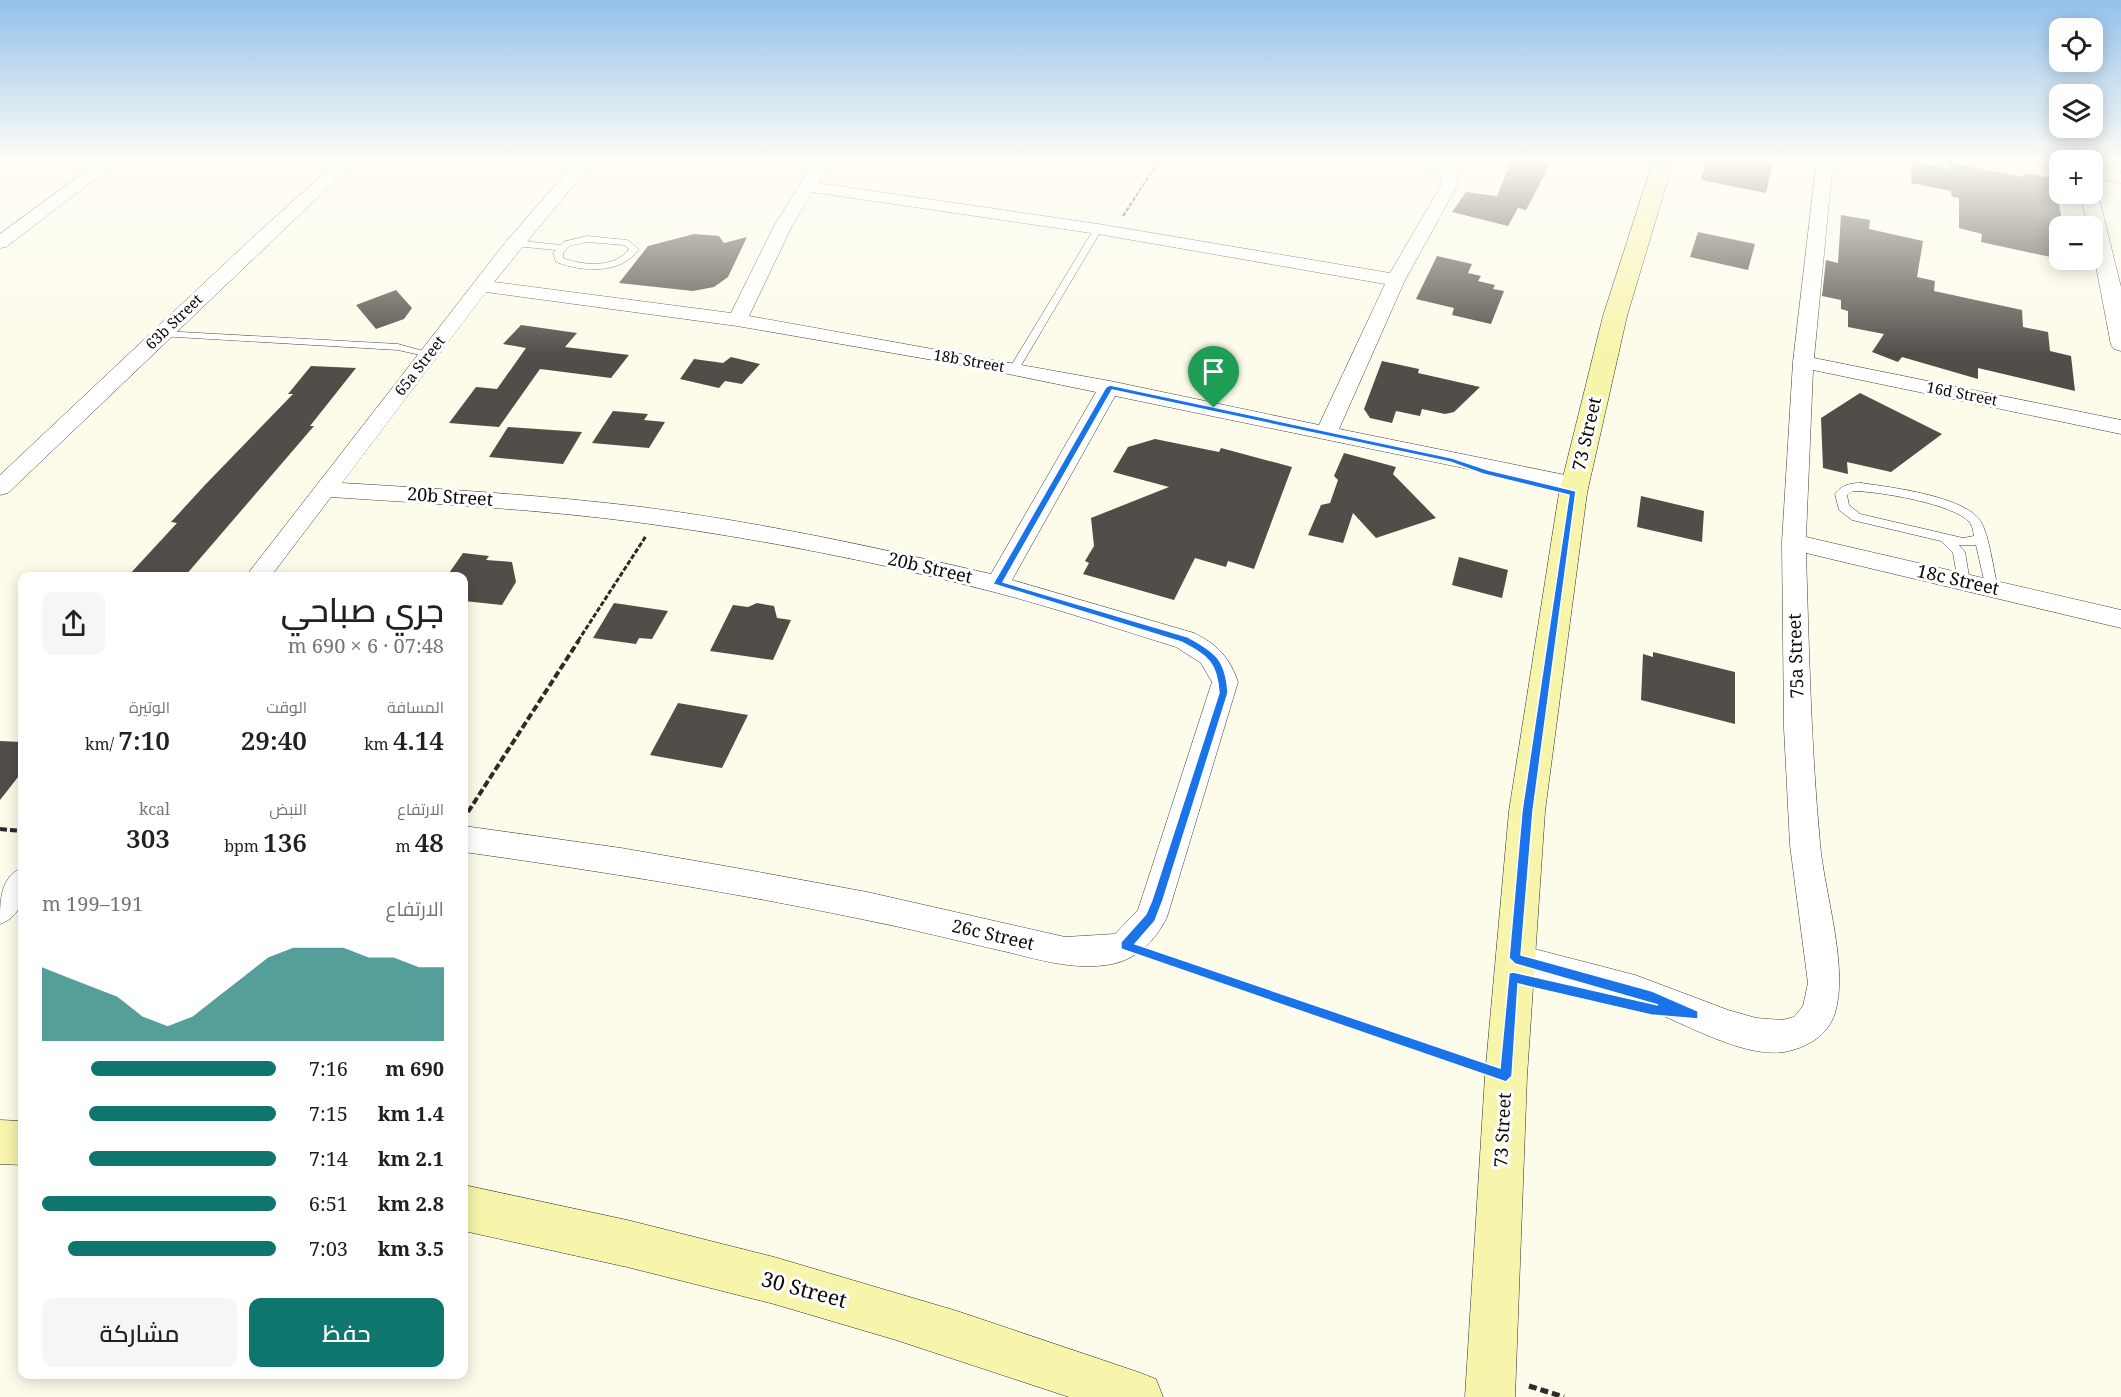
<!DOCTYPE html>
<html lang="ar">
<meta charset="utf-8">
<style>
:root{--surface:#fff;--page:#f6f6f6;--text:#202124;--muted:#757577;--accent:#0f766e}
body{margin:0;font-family:"Noto Serif",Cairo,serif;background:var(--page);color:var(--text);direction:rtl;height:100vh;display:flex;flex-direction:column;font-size:22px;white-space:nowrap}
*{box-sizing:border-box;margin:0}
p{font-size:20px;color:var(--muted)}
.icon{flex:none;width:33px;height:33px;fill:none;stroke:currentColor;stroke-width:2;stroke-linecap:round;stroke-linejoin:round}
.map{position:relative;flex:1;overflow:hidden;direction:ltr}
.side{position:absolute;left:18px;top:572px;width:450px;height:807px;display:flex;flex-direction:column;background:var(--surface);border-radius:12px;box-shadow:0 3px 15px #0003;direction:rtl}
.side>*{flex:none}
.tools{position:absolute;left:2049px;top:18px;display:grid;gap:12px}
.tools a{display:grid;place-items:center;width:54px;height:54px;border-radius:12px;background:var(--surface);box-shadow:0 3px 15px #0003;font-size:30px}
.pin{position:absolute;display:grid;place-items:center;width:51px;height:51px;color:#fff;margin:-62px -26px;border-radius:50% 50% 50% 0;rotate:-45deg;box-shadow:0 0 6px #0007}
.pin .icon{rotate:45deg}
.round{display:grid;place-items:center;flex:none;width:63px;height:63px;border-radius:12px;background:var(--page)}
.head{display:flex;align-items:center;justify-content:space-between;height:102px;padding:0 24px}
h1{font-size:33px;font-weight:600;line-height:45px}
.figures{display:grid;grid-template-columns:repeat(3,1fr);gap:9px;height:102px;padding:6px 24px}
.figures div{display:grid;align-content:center}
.figures b{font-size:26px;font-weight:600}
.figures small{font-size:16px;font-weight:400}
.figures p{font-size:16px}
.chart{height:168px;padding:12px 24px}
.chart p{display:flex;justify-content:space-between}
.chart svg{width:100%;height:108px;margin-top:6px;fill:var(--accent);opacity:.7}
.primary-button{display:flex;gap:12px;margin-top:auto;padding:12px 24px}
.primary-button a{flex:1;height:69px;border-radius:12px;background:var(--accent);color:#fff;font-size:24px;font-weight:600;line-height:69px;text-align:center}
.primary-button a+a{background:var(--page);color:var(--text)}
ul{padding:0 24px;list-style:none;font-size:20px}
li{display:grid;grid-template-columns:96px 72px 1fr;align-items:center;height:45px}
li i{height:15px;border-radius:8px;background:var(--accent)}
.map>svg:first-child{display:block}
.building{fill:#524d48}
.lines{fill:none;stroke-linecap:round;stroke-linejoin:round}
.lane-casing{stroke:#3d3d3d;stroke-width:1}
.street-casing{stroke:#3d3d3d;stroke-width:1}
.secondary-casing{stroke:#2c2c2c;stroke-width:1}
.path-far3{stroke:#2c2c2c;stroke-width:2;stroke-dasharray:4 2;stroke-linecap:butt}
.path-far2{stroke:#2c2c2c;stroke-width:3;stroke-dasharray:5 2;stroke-linecap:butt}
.path-far1{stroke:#2c2c2c;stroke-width:4;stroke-dasharray:7 3;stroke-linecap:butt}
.path{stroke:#2c2c2c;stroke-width:5;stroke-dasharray:8 4;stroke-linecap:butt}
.lane{fill:#fff;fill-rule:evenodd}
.street{fill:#fff;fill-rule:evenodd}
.secondary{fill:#f7f4ab;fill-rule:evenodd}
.route{fill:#1a73e8;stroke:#fff;stroke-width:1.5;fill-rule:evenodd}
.labels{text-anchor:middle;stroke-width:6;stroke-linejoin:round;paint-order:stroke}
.far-street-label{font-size:15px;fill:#0a0a0a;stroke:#fff}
.street-label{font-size:18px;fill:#0a0a0a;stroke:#fff}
.near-street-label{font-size:21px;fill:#0a0a0a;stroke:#fff}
</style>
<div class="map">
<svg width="2121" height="1397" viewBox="0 0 2121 1397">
<rect width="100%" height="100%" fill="#fdfbea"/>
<!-- building -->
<path class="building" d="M1512 159H1553L1526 210 1518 208 1508 226 1452 212 1466 192 1497 196Z
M1707 159H1756L1773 162 1766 193 1701 180Z
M1912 162 1950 169V163L2024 177 2023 173 2054 178 2063 226H2060V259L1981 242 1982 234 1959 228V198L1952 197 1951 191 1911 183Z
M1841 215 1870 220 1869 229 1923 241 1917 277 1935 281 1934 291 2022 310 2023 327 2048 332 2050 351 2071 356 2075 391 1978 368V379L1902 357 1898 362 1872 352 1884 334 1848 327V311L1841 309V300L1822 296 1826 260 1838 263Z
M1698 232 1755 244 1748 270 1690 257Z
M694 234 719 236 724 243 747 237 728 277 714 287 693 291 619 283 648 246Z
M1437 256 1472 264 1468 273 1481 276 1478 281 1495 285 1493 289 1504 291 1491 324 1452 315 1454 308 1416 299Z
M396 290 412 308 404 319 376 329 356 305Z
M521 325 577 333 565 347 629 355 611 378 540 369 499 427 449 423 476 387 497 389 526 348 503 344Z
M731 357 760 364 742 384 725 381 719 388 680 379 694 359 723 363Z
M1382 361 1419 369 1418 373 1480 387 1454 412 1445 414 1422 409 1420 416 1396 411 1392 423 1370 418 1364 409Z
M311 366 356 368 310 426H314L185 576H128L177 523 171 522 204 486 293 394H288Z
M1860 393 1942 434 1891 472 1847 462 1848 474 1823 468 1821 418Z
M613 411 648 414 644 420 665 422 649 448 592 443Z
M508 427 582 432 563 464 489 457Z
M1155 439 1219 452 1221 448 1292 467 1254 569 1228 561 1226 567 1195 558 1174 600 1083 574 1089 563 1085 561 1094 546 1091 518 1169 487 1113 472 1128 447Z
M1344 453 1396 467 1393 474 1436 518 1376 538 1353 513 1343 543 1308 535 1321 505 1330 503 1338 480 1334 476Z
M1641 496 1704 511 1702 542 1637 527Z
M463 553 489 556 486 560 512 562 516 582 502 605 464 601V576H447Z
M1459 557 1508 570 1502 598 1452 585Z
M614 603 668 611 652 639 639 638 636 644 593 638Z
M757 603 774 606 777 618 791 620 773 660 710 651 733 605 748 607Z
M1653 652 1735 672V724L1641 700 1643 654 1653 657Z
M678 703 748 715 722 768 650 755Z
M0 741 22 742V772L0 800Z"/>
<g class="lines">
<defs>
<path id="lane" d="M1098 226 1102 229 1019 369 1014 372 1010 371 1009 369 1094 229Z
M587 236 627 240 639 249C621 275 582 272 556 262L553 253 556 250 515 246 510 243 515 240 560 245 563 242ZM587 242 624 245 629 249C616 268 583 266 563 258V253L569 246Z
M163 331 398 344 434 354 429 357 398 350 159 336V332Z
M1861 483C1889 487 1966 496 1981 522 1989 535 1994 572 1998 589L1996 592H1988L1986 589 1976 545H1959L1965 552 1970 582 1964 586 1958 582 1953 553 1941 541 1852 520 1839 510 1835 494C1842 485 1850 483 1861 483ZM1853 491C1877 491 1956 504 1970 523 1973 527 1973 532 1974 536L1963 538 1860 514 1849 505 1847 495Z"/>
<path id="street" d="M102 159H121L6 247 0 248V234Z
M340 159H358L8 493 0 495V475L252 238Z
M578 159H595L494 282 731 313 774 226 816 159H832L818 183 1098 224 1390 273 1442 184 1440 174 1407 159H1437L1456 170 1458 184 1405 280 1339 429 1575 477 1583 479 1586 484 1583 489 1575 491 1115 396 1012 580 1194 633C1217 644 1230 658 1238 682L1167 917C1155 942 1134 962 1106 965 1071 970 1037 959 1003 951 958 941 912 929 866 920 733 892 599 871 464 852V826L621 848 742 869 867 892 1065 937 1115 934 1138 910 1212 682 1201 663 1176 647C1115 628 1055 608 994 592 878 562 761 539 643 523 539 509 435 504 331 497L271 576H246L504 244ZM812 192 1098 234 1385 284 1319 425 1110 381 749 316 792 226ZM486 292 737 326 979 368 1096 392 991 574C875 547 759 522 642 507 542 495 442 489 342 483Z
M1817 159H1833L1814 358 2121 420V434L1813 370 1806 537 2121 610V628L1806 553C1809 650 1811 747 1820 843 1824 892 1849 967 1835 1013 1828 1036 1806 1048 1784 1052 1742 1058 1685 1023 1646 1009 1603 995 1559 985 1515 974L1504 969 1499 959 1504 949 1515 944 1635 975 1728 1010 1756 1018 1782 1020 1794 1017 1803 1006 1808 983 1790 845 1784 728 1782 542 1793 362Z
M2092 167 2121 173V183L2092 177Z
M2092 190 2098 194 2121 287V351L2114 349 2111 345 2092 245V226H2088L2080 194H2092Z
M22 868C25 891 25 915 0 924 0 900 0 877 22 868Z"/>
<path id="secondary" d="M1654 159H1674L1627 316 1587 493 1545 811 1527 1076 1515 1397H1465L1485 1076 1509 811 1559 493 1603 316Z
M0 1120 22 1121V1165L0 1164Z
M464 1185 627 1220 774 1257 957 1311 1138 1372 1156 1379 1163 1397H1069L896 1340 774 1304 627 1267 464 1231Z"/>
</defs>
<!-- lane casing -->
<use href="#lane" class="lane-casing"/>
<!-- street casing -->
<use href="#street" class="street-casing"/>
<!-- secondary casing -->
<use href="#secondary" class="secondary-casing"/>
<!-- path-far3 -->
<path class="path-far3" d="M1123 216 1160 159"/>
<!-- path-far2 -->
<path class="path-far2" d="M578 641 646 536"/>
<!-- path-far1 -->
<path class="path-far1" d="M468 812 579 640
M0 829 22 831
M1155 956 1216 977"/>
<!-- path -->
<path class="path" d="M1211 975 1474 1065
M1529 1386 1564 1397"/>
<!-- lane -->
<use href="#lane" class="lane"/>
<!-- street -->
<use href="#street" class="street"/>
<!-- secondary -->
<use href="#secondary" class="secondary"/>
</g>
<!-- sky -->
<linearGradient id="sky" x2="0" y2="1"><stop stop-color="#93c1eb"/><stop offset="0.45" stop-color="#fefdf6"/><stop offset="1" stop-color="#fefdf6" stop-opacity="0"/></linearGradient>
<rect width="2121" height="355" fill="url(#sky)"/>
<!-- route -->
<path class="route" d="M1110 385 1452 458 1488 470 1576 491 1533 811 1521 955 1652 991 1698 1011V1019L1651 1015 1518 984 1512 1076 1506 1082 1121 949V942L1146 914 1152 900 1219 693C1217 662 1208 656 1181 642L993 584 1106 387ZM1112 390 1450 462 1483 474 1569 495 1522 811 1509 958 1515 964 1658 1005 1513 972 1509 973 1500 1068 1135 944 1155 921 1163 900 1228 693C1226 660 1216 652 1188 637L1003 582Z"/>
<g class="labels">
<!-- far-street labels -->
<g class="far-street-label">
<text transform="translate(174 322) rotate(-44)" y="5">63b Street</text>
<text transform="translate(969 361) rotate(10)" y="5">18b Street</text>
<text transform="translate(420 366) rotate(-52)" y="5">65a Street</text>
<text transform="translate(1962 394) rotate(11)" y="5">16d Street</text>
</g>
<!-- street labels -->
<g class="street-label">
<text transform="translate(1587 434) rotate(-77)" y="6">73 Street</text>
<text transform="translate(450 497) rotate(4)" y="6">20b Street</text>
<text transform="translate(930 568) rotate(13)" y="6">20b Street</text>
<text transform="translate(1958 580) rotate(13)" y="6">18c Street</text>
<text transform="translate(1796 656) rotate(-92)" y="6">75a Street</text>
<text transform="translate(993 935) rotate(13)" y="6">26c Street</text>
<text transform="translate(1503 1130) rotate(-87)" y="6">73 Street</text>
</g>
<!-- near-street labels -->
<g class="near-street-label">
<text transform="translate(804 1290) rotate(15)" y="7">30 Street</text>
</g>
</g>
</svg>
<div class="tools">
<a><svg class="icon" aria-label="locate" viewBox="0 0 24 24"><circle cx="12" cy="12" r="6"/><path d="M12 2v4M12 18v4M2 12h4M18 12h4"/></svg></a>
<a><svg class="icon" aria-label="layers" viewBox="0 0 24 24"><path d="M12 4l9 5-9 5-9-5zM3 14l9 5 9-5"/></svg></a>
<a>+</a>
<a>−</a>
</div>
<div class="pin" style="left:1214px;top:408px;background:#1e9e55"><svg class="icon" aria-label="arrive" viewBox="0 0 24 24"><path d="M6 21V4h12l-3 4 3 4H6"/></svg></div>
<section class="side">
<div class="head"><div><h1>جري صباحي</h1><p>07:48 · 6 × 690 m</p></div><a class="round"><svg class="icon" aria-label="share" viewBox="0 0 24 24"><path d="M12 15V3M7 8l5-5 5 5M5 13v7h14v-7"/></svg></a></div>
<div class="figures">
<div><p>المسافة</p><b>4.14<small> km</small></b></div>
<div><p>الوقت</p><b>29:40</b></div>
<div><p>الوتيرة</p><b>7:10<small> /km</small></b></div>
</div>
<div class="figures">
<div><p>الارتفاع</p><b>48<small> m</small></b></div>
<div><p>النبض</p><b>136<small> bpm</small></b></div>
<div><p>kcal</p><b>303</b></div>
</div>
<div class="chart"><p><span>الارتفاع</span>191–199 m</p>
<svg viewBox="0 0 160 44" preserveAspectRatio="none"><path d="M0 44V14L10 18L20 22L30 26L40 34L50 38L60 34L70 26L80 18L90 10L100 6L110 6L120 6L130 10L140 10L150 14L160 14V44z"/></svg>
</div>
<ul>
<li><b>690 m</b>7:16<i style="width:79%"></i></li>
<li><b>1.4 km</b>7:15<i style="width:80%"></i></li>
<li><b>2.1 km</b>7:14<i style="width:80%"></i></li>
<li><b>2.8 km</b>6:51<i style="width:100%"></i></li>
<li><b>3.5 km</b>7:03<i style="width:89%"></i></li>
</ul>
<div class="primary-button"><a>حفظ</a><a>مشاركة</a></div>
</section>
</div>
